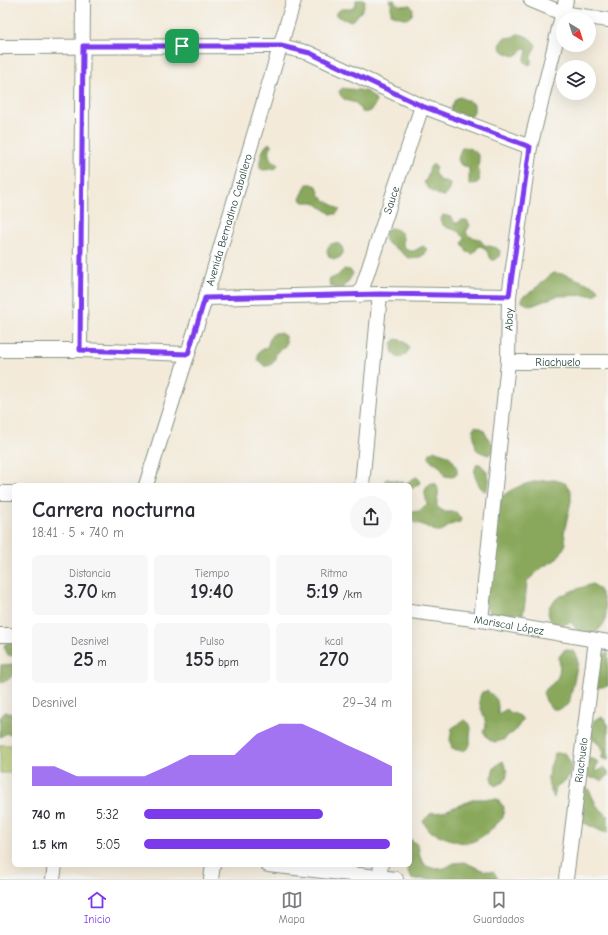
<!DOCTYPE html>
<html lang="es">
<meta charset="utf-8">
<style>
:root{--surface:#fff;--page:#f7f7f7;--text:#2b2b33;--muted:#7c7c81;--line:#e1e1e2;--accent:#7c3aed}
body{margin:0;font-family:"Comic Neue",sans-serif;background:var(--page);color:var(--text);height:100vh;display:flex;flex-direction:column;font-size:15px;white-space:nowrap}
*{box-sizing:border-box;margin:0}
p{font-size:13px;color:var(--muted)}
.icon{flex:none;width:22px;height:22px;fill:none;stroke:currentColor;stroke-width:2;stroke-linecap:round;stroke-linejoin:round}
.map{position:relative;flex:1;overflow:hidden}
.panel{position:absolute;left:12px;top:483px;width:400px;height:384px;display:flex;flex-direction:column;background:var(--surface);border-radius:6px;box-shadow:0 4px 16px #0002}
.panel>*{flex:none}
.needle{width:26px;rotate:142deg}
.buttons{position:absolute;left:556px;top:12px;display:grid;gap:8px}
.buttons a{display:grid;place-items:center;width:40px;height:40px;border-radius:50%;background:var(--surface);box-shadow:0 4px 16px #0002;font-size:20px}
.pin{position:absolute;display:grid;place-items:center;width:34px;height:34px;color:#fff;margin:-17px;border-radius:8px;box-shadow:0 2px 6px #0006}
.round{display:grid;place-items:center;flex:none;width:42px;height:42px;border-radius:21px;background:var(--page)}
.head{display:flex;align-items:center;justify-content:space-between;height:68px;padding:0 20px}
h1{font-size:22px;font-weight:600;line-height:30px}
.figures{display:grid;grid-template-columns:repeat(3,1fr);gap:6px;height:68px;padding:4px 20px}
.figures div{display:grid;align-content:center;border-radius:6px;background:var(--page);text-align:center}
.figures b{font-size:20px;font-weight:600}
.figures small{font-size:11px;font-weight:400}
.figures p{font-size:11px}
.chart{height:112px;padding:8px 20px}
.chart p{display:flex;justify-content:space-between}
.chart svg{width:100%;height:72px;margin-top:4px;fill:var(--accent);opacity:.7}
ul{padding:0 20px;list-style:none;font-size:13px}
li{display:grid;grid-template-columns:64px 48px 1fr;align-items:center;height:30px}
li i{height:10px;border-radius:5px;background:var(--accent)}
.tab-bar{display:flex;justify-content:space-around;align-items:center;height:56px;border-top:1px solid var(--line);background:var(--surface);font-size:11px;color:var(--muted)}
.tab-bar a{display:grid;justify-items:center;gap:2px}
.tab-bar .selected{color:var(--accent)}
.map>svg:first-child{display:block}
.green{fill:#aec267;stroke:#66804e}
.forest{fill:#8aa85c;stroke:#547248}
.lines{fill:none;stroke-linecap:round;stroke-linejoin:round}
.minor-casing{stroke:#899486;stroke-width:16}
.minor{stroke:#fff;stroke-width:14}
.route-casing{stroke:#fff;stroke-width:8}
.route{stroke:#7c3aed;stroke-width:5}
.labels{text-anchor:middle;stroke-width:3;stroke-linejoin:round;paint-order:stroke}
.street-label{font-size:11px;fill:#1f3d34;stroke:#f6f6f2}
</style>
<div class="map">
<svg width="608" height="879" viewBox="0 0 608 879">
<rect width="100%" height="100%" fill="#f6f6f2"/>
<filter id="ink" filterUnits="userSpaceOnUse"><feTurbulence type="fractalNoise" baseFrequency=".025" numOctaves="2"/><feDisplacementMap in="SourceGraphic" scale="8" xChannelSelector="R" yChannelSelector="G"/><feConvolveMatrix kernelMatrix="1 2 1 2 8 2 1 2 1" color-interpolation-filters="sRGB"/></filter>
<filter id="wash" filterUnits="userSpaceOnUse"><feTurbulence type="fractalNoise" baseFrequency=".012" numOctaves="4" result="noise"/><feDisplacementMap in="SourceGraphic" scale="16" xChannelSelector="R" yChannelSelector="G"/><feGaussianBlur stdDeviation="0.9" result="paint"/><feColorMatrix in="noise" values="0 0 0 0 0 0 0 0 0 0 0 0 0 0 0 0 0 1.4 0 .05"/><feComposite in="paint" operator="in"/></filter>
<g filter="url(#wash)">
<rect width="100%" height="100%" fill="#f3ead9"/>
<!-- green -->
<path class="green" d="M0 745H14V773H0Z"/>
<!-- forest -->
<path class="forest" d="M356 0H365C365 9 358 16 351 21L342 19 335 14 341 9H351L356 5Z
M389 0H394C397 7 403 6 410 5L413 9 412 15 407 19 396 16 391 14V4Z
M517 34C525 34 532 39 536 45L531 56V64L528 65 524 61 527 51 526 48H523L519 54 514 56 504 52 500 48 501 42 504 38 513 37Z
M343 88C355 91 369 87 376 101 374 108 370 114 362 112L356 103C348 101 341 100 339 91Z
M460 97 474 104V112L471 117 451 111V109L455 99Z
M269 143 271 145C268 160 267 153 278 165L275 169 262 170 260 168C259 159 262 148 269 143Z
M465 147C472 149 479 152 479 160 479 162 478 164 478 166 478 175 485 185 469 184V168L460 164 458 159 461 149Z
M432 165H434L436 167 434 172 440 181H446L450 184 449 190 445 196C437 196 427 189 424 182L427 178 430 167Z
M307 184H312L317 186C318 189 319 193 320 196 325 202 334 204 340 210L336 214H331L314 202H304L300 199Z
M443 215 451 217 455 223H457L462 220H467L470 225 466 232C469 239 475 236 480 240 483 242 482 243 485 245 491 247 496 246 500 251L499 257 495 260H492C487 254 487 247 479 246L473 254 467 252 462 243 464 238C462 236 460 232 457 231 450 227 444 230 440 220Z
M390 228C401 229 404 234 403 245L409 251H414L423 246 427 249 425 254C411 264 407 256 397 249 392 246 387 244 384 239L387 229Z
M327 251a8 8 0 1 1 16 0a8 8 0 1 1-16 0Z
M344 269 350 270 353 274 343 289H338L330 286 329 281 330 279 337 276Z
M553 273C568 273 581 282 595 286L599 290 596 295 557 296 531 306 522 302V297L531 292Z
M275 333H280L285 336C289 348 283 346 276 353 275 361 273 367 264 366L258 360V353L262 349 267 347 271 336Z
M396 339 404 341 409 347C408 355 399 363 393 353 392 350 392 346 392 343Z
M476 426 483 429 488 438 495 447 493 452 488 455 478 451 476 449 473 430V428Z
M434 450C439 453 445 453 449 456 454 460 458 469 457 474L452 477 444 476C443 474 443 471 442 469 439 464 420 459 434 450Z
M477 464H480C489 472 492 479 486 491L482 490C477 481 471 475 477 464Z
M416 477 418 478 420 483 410 490V485H384L385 480 387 479 406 483Z
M555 480 565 483 571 491V501L564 533 566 544 561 553 554 561 544 566 527 581 525 603 523 614 489 613 481 593 497 540 498 519 501 497C520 483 533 481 555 480Z
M431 483 436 484C441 494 436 497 437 507L445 512H456L461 519 460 522 450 525 441 532C434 531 431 529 425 526 418 522 416 526 410 518L411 512 419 511 427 504C426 495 421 491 431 483Z
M592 584C603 588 608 610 605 621 603 627 595 633 590 637L577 630 571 622 560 626 554 625C533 600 575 590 592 584Z
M10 642 14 643 13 656 8 655 4 647 5 644Z
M565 649 575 652 578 662 569 704 560 709H552L546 701 543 692C558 678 561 679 559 657Z
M608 652V686L595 688 592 654H604Z
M14 664V675L6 681 0 682 1 665Z
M487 691C499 699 498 702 498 714L507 709 510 712 520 716 523 720 513 733 508 735 505 739 500 741 495 742 489 740 483 731 486 727C486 715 475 703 482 692Z
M5 712 14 714V735L7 733 0 737V718Z
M601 717 605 719 608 725V760L603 759 601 757 604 756C605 746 594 742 589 735L594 720Z
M465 720C474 726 470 730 470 738 470 743 471 744 468 748L463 751 452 749 450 739 452 728Z
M555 753H565C575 769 572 777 556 788L554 798C544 777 548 774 555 753Z
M586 759C591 759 595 758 598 763L595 770 597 772 604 767 608 771V776L601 781 599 779 591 778 584 774Z
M503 761C506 769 509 774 505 781L495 786 492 782C492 771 493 766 503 761Z
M579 783 588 788 597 806 608 816V832H603L582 822V814L576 794Z
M475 799H497L504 807 503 818C495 826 479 842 467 843 456 843 438 835 428 830L423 821 431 813 442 812Z
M410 839 418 845 420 857 426 866 436 869 445 868 454 863 464 862 482 870 494 872 498 879H413L409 874 405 865H410Z"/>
</g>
<g filter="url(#ink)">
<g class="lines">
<defs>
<g id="minor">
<path d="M531 0 562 13 608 20"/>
<path d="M0 47 281 46 309 53 422 106 530 147"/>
<path id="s1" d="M360 295 422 106"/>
<path d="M205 298 380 294 509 296"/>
<path d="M0 350H80L188 354"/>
<path d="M80 350 83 0"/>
<path id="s2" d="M508 362H608"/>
<path id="s3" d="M146 485 207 293 294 0"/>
<path d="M362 485 380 294"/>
<path d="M0 493H14"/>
<path id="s4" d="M410 611 481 620 608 642"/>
<path id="s5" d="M481 620 508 362 509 296 530 147 566 0"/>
<path d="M0 635H14"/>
<path d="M268 865 396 879"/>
<path d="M53 879 55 865"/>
<path d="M211 879 213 865"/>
<path d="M379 879 381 865"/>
<path id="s6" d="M566 879 596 640"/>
</g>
</defs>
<!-- minor casing -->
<use href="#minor" class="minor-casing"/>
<!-- minor -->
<use href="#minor" class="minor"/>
</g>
</g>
<g class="lines" filter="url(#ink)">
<defs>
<path id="route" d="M83 46H281L310 53 422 106 530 147 509 296 380 294 205 298 188 354 80 350Z"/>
</defs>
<!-- route casing -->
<use href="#route" class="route-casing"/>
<!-- route -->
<use href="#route" class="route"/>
</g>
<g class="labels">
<!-- street labels -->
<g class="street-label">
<text dy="4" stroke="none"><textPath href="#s1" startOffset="100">Sauce</textPath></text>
<text dy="4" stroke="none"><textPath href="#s3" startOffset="278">Avenida Bernadino Caballero</textPath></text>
<text dy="4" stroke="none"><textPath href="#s5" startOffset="302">Abay</textPath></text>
<text dy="4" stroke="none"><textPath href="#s2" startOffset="50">Riachuelo</textPath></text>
<text dy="4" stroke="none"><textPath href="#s4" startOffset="100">Mariscal López</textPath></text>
<text dy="4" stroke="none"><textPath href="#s6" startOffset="120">Riachuelo</textPath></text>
</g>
</g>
</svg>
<div class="buttons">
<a><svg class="needle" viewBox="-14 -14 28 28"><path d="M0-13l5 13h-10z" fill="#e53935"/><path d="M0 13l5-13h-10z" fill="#7c7c81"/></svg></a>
<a><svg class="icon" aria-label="layers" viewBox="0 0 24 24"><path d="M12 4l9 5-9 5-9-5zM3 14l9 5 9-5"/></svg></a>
</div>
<div class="pin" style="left:182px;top:46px;background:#1e9e55"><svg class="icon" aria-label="arrive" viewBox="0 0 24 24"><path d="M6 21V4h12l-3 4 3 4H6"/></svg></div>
<section class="panel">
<div class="head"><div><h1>Carrera nocturna</h1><p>18:41 · 5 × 740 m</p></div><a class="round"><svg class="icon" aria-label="share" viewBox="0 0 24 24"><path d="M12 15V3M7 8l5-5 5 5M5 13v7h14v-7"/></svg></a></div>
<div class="figures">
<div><p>Distancia</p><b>3.70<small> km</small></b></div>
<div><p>Tiempo</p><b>19:40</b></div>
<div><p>Ritmo</p><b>5:19<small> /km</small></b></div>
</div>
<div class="figures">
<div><p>Desnivel</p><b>25<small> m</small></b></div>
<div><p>Pulso</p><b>155<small> bpm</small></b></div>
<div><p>kcal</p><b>270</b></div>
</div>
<div class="chart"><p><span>Desnivel</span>29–34 m</p>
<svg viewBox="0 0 160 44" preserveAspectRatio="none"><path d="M0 44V32L10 32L20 38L30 38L40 38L50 38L60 32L70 25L80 25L90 25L100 12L110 6L120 6L130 12L140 19L150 25L160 32V44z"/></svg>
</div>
<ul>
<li><b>740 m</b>5:32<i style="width:72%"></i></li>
<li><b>1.5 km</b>5:05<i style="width:99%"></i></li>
</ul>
</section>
</div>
<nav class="tab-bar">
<a class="selected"><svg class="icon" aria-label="home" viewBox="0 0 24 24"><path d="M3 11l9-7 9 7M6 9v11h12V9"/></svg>Inicio</a>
<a><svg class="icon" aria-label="map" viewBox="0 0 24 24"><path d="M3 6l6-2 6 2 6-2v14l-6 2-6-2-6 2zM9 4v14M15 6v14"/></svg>Mapa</a>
<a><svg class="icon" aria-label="saved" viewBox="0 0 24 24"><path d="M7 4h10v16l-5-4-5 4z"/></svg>Guardados</a>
</nav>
